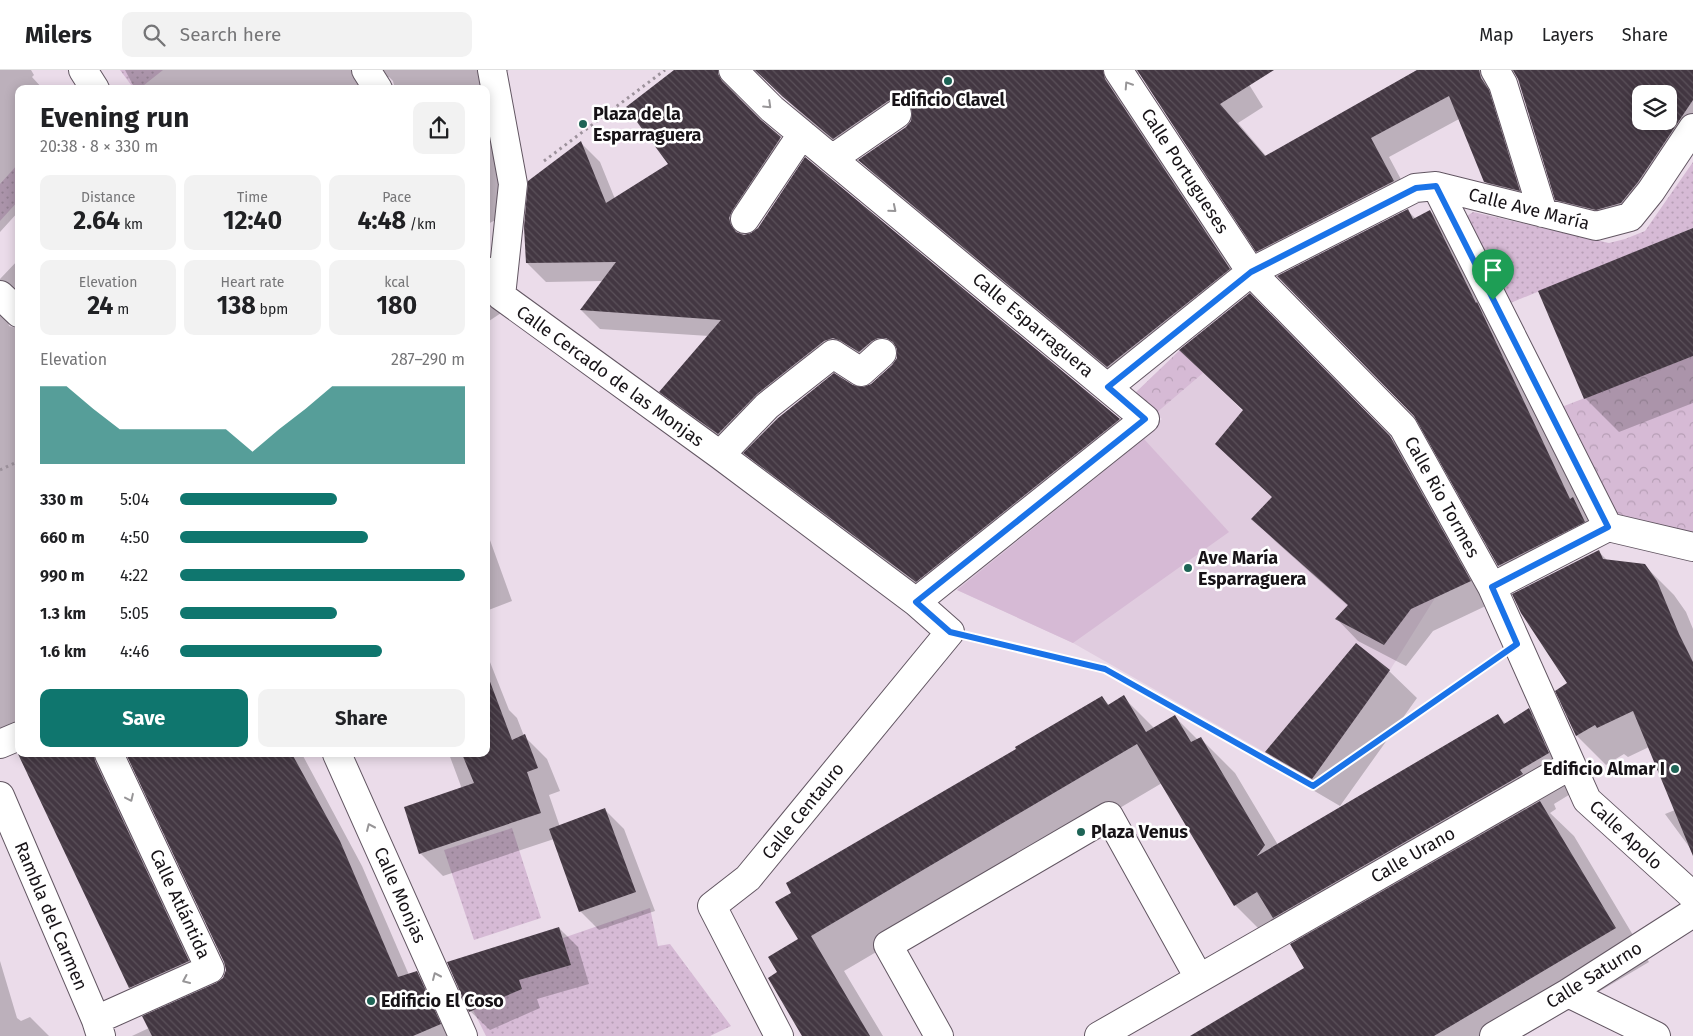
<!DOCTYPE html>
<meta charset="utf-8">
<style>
:root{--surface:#fff;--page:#f2f2f2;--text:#202124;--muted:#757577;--line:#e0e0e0;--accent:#0f766e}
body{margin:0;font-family:"Fira Sans",sans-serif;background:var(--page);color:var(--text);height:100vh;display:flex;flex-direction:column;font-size:19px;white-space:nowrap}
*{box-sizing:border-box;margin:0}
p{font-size:16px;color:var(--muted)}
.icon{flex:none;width:28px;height:28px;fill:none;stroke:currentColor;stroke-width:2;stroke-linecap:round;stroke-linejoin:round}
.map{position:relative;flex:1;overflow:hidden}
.side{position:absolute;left:15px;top:15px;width:475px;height:672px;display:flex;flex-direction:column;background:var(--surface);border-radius:10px;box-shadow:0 2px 12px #0003}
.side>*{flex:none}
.fabs{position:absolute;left:1632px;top:15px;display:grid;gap:10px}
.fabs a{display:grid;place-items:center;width:45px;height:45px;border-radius:10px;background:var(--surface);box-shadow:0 2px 12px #0003;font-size:25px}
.pin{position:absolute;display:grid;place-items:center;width:42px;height:42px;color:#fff;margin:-51px -21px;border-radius:50% 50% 50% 0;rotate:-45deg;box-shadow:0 0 5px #0007}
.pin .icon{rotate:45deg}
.round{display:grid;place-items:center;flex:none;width:52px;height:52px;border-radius:10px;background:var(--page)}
.overview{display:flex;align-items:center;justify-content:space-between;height:85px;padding:0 25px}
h1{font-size:28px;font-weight:700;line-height:38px}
.figures{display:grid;grid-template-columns:repeat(3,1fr);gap:8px;height:85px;padding:5px 25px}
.figures div{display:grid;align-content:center;border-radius:10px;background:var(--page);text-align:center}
.figures b{font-size:25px;font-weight:700}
.figures small{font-size:14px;font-weight:400}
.figures p{font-size:14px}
.chart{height:140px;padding:10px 25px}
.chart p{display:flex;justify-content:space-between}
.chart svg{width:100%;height:90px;margin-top:5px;fill:var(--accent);opacity:.7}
.primary-button{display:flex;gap:10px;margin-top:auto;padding:10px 25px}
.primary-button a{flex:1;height:58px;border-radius:10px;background:var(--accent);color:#fff;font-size:20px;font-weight:700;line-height:58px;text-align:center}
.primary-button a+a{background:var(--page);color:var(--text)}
ul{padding:0 25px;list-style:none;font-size:16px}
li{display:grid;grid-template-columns:80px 60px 1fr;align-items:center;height:38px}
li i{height:12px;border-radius:6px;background:var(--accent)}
header{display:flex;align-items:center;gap:30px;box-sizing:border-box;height:70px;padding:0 25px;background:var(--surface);border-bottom:1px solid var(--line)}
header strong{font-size:24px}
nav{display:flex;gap:28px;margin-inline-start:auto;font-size:18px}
.search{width:350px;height:45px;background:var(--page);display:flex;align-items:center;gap:12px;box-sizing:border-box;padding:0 18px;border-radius:10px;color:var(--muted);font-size:19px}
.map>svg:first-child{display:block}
.built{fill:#e0ccdf}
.grass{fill:url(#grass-dots)}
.park{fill:url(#park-crowns)}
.pitch{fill:#d6bad5}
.shadow{fill:#0003;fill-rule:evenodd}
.building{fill:url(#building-back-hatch);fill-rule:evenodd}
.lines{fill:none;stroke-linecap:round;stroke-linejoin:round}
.street-casing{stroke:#625662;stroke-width:30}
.secondary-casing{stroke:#625662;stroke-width:30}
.path{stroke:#9c919b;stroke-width:3;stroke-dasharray:2.5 4;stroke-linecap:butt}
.street{stroke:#fff;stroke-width:28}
.secondary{stroke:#fff;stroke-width:28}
.oneway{stroke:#979597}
.route-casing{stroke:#fff;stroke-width:10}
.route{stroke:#1a73e8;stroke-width:6}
.poi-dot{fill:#1e6456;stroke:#fff;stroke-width:2}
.labels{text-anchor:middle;stroke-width:5;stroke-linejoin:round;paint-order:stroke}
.poi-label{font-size:18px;font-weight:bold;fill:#171317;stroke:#fff;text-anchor:start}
.street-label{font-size:18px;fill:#171317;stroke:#fff}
</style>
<header>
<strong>Milers</strong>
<div class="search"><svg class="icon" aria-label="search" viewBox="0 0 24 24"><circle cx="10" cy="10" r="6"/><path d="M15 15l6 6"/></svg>Search here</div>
<nav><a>Map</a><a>Layers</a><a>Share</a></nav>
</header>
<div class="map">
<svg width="1693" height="966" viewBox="0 0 1693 966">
<defs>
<pattern id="grass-dots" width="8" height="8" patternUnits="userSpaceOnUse" patternTransform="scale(1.25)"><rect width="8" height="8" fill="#d6bad5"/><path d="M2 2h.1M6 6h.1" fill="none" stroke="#b79fb6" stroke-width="1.8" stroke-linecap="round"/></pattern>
<pattern id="park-crowns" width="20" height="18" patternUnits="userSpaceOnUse" patternTransform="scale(1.25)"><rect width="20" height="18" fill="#d6bad5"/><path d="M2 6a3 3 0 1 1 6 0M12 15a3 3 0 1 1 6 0" fill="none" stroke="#b79fb6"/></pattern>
<pattern id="building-back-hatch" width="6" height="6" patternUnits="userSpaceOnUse" patternTransform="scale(1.25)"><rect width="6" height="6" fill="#433742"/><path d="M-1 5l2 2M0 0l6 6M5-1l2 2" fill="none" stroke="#5b515a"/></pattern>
</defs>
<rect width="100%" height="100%" fill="#ebdcea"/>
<!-- built -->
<path class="built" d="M1180 280 1435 528 1390 600 1312 709 1073 573 957 520 968 502 1162 349 1131 327Z"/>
<!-- grass -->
<path class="grass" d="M120 0H163L139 19H134Z
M1693 92V158L1508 234 1469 156 1467 146 1473 142 1609 173 1625 169 1645 161Z
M18 94 19 130 0 151V114Z
M512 758 541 848 474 870 444 780Z
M650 838 658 876 670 874 731 956 710 966H486L473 940 521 919 519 910 570 895 563 868Z"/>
<!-- park -->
<path class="park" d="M1180 280 1203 303 1155 344 1131 327Z
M1693 286V462L1610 444 1559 338Z"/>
<!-- pitch -->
<path class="pitch" d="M1144 369 1229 462 1073 573 957 520Z"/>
<!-- shadow -->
<path class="shadow" d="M0 0H31L34 5 32 7 43 19H19V141L0 162Z
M125 0H509L491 8 518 138 486 155V19H395L393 11 389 7 381 9 374 19H135Z
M676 0H1240L1263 37 1238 53 1267 87 1417 0H1693V77L1657 131 1576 148 1556 129 1519 9 1514 3 1506 5 1538 139 1505 131 1485 111 1459 49 1389 87 1412 130 1276 200 1257 181 1141 4 1129 5 1248 218 1127 316 878 109 860 90 907 58 912 52 913 48 907 50 853 87 803 46 764 7 757 3H749L736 16V24L740 31 799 87 750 160 749 165 759 159 806 89 1119 350 1138 368 935 530 764 402 745 383 853 317 863 319 872 315 893 295 900 285 890 290 852 287 776 343 738 382 680 340 661 321 709 266 600 259 581 240 603 211 546 212 527 193 581 73 600 92 615 129 670 94ZM1641 24H1669V51H1641Z
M1408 141 1416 149 1430 141 1449 160 1603 471 1518 515 1499 495 1415 346Z
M1693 160V333L1619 362 1585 328Z
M19 189V230L0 211V209Z
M486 201 501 243 486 253Z
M0 240 7 247 9 256 19 259V681L0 664Z
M1272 247 1412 390 1492 533 1433 561 1406 596 1358 571 1337 549 1348 536 1275 471 1253 449 1274 428 1244 341 1203 302Z
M486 459 512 531 486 541Z
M1598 481 1608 491 1644 495 1674 525 1686 542 1693 559V782L1665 744 1675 740 1649 677 1628 687 1624 684 1606 695 1577 666 1557 621 1569 614Z
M486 582 509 640 517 648 524 666 547 689 560 721 549 725 560 757 605 740 624 759 655 841 599 860 580 841 554 769 443 806 420 783 462 719 449 684H486Z
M1389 601 1417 628 1340 736 1294 709 1267 682Z
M1123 627 1155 659 1175 647 1198 670 1201 669 1235 703 1278 775 1498 645 1506 654 1529 639 1563 673 1582 717 1554 734 1556 739 1550 743 1574 766 1649 892 1524 966H1193L1306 898 1298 871 1286 859 1269 869 1235 835 1162 713 844 901 883 966H803L779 903 800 870 1018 680 1102 628 1110 636Z
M20 684H100L207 911 149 937 130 917Z
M131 684H302L362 796 409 905 417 903 440 926 458 966H132L149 958 217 914 224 908 227 900 225 892 130 689Z
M559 858 578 877 589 914 537 929 540 938 490 960 470 941Z
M0 891 17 948 21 951 30 947 49 966H0Z"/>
<!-- building -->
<path class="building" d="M674 0H718V4L722 11 761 50 781 67 732 141 729 148 731 155 736 162 744 165 751 163 758 158 805 87 1120 349 916 512 743 383 778 348 834 303 853 315 863 317 871 314 892 295 897 288V279L893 272 886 268H878L872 271 859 282 841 271 833 268 824 271 757 324 718 364 659 322 721 250 580 240 616 192 526 193 524 157 528 111 581 71 606 133 668 94 626 37Z
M755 0H1103L1105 9 1230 199 1107 297 858 90 906 57 911 51 912 42 910 36 904 30 896 28 888 31 833 69 783 27Z
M1137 0H1274L1220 34 1265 86 1417 0H1479L1481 8 1489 20 1520 121 1484 112 1449 26 1371 68 1394 111 1256 182Z
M1513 0H1693V30L1638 112 1621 133 1596 140 1555 130 1518 9ZM1641 24H1669V51H1641Z
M1408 139 1413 149 1430 140 1476 233 1477 232 1570 429 1573 427 1585 452 1498 496 1414 346 1277 206Z
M1693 158V286L1584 329 1538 221Z
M1250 223 1390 366 1471 511 1411 539 1384 575 1335 549 1348 535 1251 449 1272 427 1215 374 1243 340 1179 280Z
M1599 480 1603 489 1645 494 1657 511 1679 564 1693 592V786L1633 641 1597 658 1595 655 1576 666 1555 621 1567 613 1521 543 1512 524Z
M1356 573 1390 600 1312 709 1265 682Z
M486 609H489L512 670 525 664 538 698 527 702 541 743 419 784 404 737 474 713 462 684H486Z
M1124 625 1146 662 1175 645 1191 672 1201 667 1265 775 1257 786 1498 644 1504 654 1529 638 1549 683 1520 700 1523 704 1273 848 1257 822 1234 836 1137 674 811 866 870 966H802L768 908 777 902 768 887 798 869 775 832 791 823 786 813 1016 679 1015 677 1102 626 1108 635Z
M18 684H94L95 691 189 891 129 918Z
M126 684H292L340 771 398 907 417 901 441 954 413 966H152L142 946 216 913 223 908 226 900 224 892Z
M1540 731 1616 858 1434 966H1190L1304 898 1290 874Z
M605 738 636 822 579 842 549 759Z
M559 857 571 895 519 910 522 919 469 942 447 892Z"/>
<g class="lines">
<defs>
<path id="street" d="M366 0 378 19
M492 0 513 114 501 226
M733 0 772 39 1145 349 916 532
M1118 0 1251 202 1403 357 1492 517 1587 730 1693 826
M1495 0 1503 14 1543 143
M832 89 897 44
M1436 116 1608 457
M745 149 802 64
M486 201 501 226 720 385 916 532 950 562 748 808 712 836 779 966
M0 225 19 243
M1108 317 1251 202 1415 118 1436 116 1596 156 1630 147 1651 121 1693 58
M720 385 767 336 833 284 861 302 882 283
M1492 517 1608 457 1693 477
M0 674 19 666
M0 726 96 950 101 966
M1568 923 1656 966
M96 950 210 899 109 684
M939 966 888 875 1109 746 1199 908
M1099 966 1571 695
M1494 966 1568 923 1693 843"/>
<path id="secondary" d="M83 0 95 19
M337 684 463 966"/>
</defs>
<!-- street casing -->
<use href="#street" class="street-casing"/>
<!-- secondary casing -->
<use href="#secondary" class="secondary-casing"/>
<!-- path -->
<path class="path" d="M544 91 665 0
M0 400 19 391
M983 570 1105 599 1313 716 1487 595"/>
<!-- street -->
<use href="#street" class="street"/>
<!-- secondary -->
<use href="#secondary" class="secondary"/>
</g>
<!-- one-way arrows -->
<defs><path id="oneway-chevron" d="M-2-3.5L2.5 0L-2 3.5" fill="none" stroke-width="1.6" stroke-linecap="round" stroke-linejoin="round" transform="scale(1.25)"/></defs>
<g class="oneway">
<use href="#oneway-chevron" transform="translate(1128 15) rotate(-123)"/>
<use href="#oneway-chevron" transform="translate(768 35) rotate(44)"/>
<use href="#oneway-chevron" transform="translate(893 139) rotate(40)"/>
<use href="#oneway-chevron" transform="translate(130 728) rotate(65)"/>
<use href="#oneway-chevron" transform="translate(370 757) rotate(-114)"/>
<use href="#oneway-chevron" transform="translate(436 906) rotate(-114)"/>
<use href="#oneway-chevron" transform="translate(186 910) rotate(156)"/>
</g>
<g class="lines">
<defs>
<path id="route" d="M1436 116 1608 457 1492 517 1517 574 1313 716 1105 599 950 562 916 532 1145 349 1108 317 1251 202 1416 118Z"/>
</defs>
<!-- route casing -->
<use href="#route" class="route-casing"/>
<!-- route -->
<use href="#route" class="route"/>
</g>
<!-- markers -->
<g class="poi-dot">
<circle cx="948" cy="11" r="5"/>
<circle cx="583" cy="54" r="5"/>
<circle cx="1188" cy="498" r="5"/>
<circle cx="1675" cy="699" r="5"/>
<circle cx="1081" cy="762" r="5"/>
<circle cx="371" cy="931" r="5"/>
</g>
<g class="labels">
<!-- poi labels -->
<g class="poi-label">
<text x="948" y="36" text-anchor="middle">Edificio Clavel</text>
<text x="593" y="50">Plaza de la<tspan x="593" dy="21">Esparraguera</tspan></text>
<text x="1198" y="494">Ave María<tspan x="1198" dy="21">Esparraguera</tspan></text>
<text x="1665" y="705" text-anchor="end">Edificio Almar I</text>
<text x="1091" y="768">Plaza Venus</text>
<text x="381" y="937">Edificio El Coso</text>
</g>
<!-- street labels -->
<g class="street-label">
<text transform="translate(1185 101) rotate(57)" y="6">Calle Portugueses</text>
<text transform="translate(1529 139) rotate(14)" y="6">Calle Ave María</text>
<text transform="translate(1033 255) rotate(40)" y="6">Calle Esparraguera</text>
<text transform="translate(610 306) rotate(36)" y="6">Calle Cercado de las Monjas</text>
<text transform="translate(1442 427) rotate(61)" y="6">Calle Rio Tormes</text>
<text transform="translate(803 741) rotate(-51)" y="6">Calle Centauro</text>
<text transform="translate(1626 765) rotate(43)" y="6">Calle Apolo</text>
<text transform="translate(1413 785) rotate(-30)" y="6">Calle Urano</text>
<text transform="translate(400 825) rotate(66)" y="6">Calle Monjas</text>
<text transform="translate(180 834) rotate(65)" y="6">Calle Atlántida</text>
<text transform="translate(51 846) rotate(67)" y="6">Rambla del Carmen</text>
<text transform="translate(1594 905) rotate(-32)" y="6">Calle Saturno</text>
</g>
</g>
</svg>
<div class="fabs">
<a><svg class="icon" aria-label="layers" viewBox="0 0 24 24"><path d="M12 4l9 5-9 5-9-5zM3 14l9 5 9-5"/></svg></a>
</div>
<div class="pin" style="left:1493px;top:230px;background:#1e9e55"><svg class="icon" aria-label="arrive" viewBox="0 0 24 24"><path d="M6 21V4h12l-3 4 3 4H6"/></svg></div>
<section class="side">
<div class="overview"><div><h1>Evening run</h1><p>20:38 · 8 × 330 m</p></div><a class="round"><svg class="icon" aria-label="share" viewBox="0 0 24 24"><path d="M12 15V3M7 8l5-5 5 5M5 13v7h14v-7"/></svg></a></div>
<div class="figures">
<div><p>Distance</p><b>2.64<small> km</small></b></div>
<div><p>Time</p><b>12:40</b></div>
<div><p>Pace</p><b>4:48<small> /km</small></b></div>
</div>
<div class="figures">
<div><p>Elevation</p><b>24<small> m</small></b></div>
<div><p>Heart rate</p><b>138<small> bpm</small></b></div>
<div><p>kcal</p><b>180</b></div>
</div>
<div class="chart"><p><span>Elevation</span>287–290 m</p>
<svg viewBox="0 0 160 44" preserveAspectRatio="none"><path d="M0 44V6L10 6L20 17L30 27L40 27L50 27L60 27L70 27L80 38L90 27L100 17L110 6L120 6L130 6L140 6L150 6L160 6V44z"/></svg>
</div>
<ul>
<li><b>330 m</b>5:04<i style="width:55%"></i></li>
<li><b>660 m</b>4:50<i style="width:66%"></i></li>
<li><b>990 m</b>4:22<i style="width:100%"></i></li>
<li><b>1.3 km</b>5:05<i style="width:55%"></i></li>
<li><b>1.6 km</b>4:46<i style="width:71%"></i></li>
</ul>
<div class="primary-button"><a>Save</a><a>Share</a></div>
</section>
</div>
